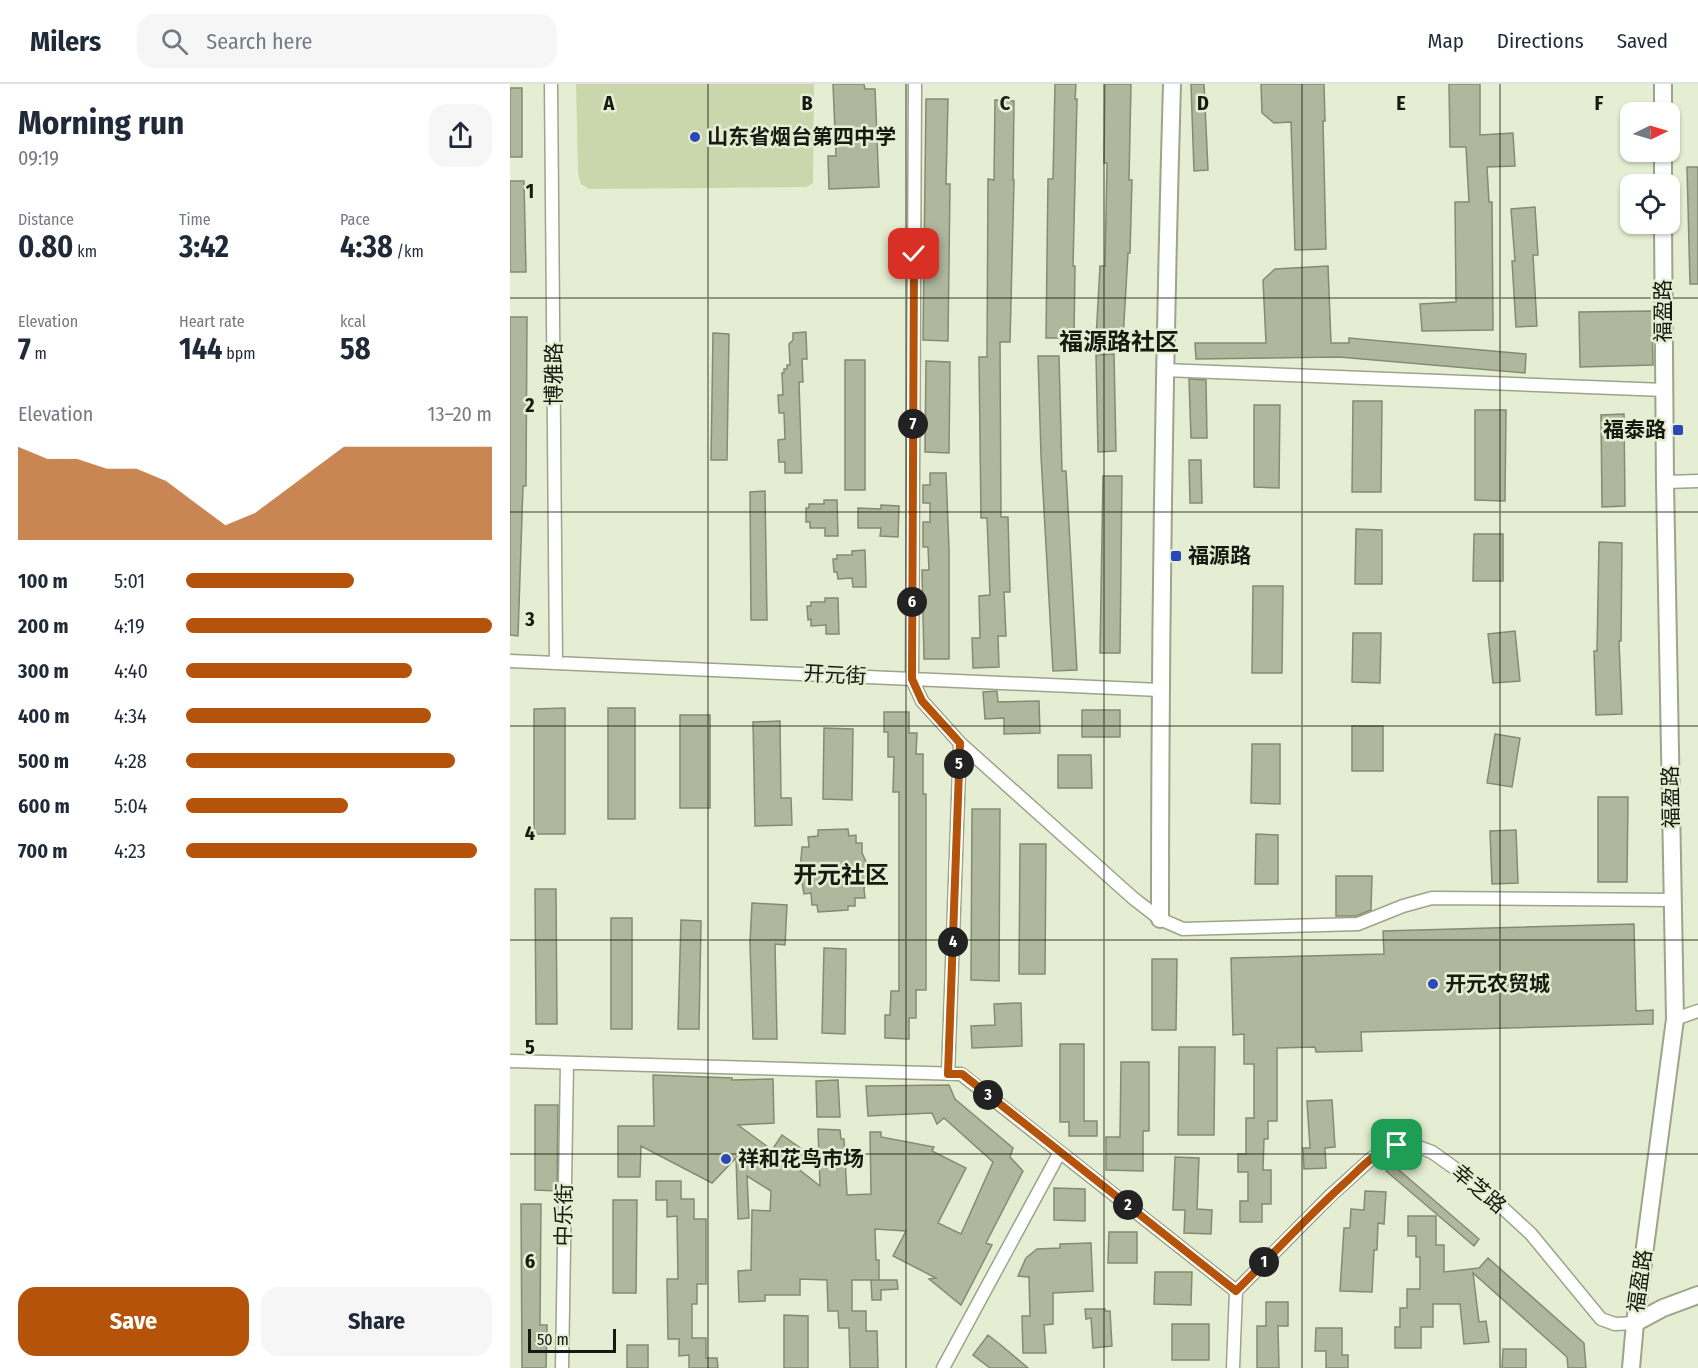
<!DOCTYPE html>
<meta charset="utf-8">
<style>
:root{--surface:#fff;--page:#f6f6f7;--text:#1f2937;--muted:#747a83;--line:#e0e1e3;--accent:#b45309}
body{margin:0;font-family:"Fira Sans Condensed","Noto Sans SC",sans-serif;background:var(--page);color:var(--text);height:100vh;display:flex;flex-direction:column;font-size:22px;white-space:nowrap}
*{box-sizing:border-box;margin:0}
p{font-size:20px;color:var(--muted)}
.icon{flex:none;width:33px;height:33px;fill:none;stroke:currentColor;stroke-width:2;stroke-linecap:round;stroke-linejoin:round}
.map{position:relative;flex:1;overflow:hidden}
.side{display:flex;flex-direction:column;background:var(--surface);width:510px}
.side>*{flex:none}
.needle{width:39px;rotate:85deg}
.tools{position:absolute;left:1110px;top:18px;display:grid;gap:12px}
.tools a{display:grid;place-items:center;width:60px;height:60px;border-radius:12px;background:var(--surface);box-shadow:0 2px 4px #0004;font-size:30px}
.scale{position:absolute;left:18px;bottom:15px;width:88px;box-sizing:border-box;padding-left:6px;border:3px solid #171a11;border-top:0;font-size:16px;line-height:21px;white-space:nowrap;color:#171a11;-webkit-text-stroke:4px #e5eed2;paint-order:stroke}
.pin{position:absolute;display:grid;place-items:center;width:51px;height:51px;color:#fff;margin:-26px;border-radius:12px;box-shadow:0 3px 9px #0006}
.km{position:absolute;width:30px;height:30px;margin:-15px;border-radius:50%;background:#222;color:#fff;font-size:16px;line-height:30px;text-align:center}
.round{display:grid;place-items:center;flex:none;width:63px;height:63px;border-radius:18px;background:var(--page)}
.overview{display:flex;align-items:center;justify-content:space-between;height:102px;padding:0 18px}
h1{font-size:33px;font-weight:700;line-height:45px}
.stats{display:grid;grid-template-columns:repeat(3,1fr);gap:9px;height:102px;padding:6px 18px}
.stats div{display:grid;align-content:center}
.stats b{font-size:30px;font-weight:700}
.stats small{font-size:16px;font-weight:400}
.stats p{font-size:16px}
.chart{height:168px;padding:12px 18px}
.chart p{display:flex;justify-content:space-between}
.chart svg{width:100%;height:108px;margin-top:6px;fill:var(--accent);opacity:.7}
.primary-button{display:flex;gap:12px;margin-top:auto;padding:12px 18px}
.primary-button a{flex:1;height:69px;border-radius:18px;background:var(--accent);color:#fff;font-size:24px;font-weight:700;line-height:69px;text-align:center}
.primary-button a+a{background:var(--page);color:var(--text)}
ul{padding:0 18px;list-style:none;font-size:20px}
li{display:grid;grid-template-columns:96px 72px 1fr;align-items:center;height:45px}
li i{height:15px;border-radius:8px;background:var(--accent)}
header{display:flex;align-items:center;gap:36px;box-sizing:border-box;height:84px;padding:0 30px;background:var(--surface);border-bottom:2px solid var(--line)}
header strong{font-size:28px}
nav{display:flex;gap:33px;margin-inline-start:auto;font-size:21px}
.search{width:420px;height:54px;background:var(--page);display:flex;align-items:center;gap:15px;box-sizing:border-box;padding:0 21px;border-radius:18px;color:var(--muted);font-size:22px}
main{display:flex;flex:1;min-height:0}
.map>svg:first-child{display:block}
.green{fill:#cad7ac}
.building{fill:#afb89d;stroke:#848b72;stroke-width:1.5}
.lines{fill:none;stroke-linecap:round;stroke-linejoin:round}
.street-casing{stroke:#9ca48a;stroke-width:15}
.secondary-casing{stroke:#9ca48a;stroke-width:20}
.street{stroke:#fff;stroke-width:12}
.secondary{stroke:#fff;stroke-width:16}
.route-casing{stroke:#fff;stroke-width:12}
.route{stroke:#b45309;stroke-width:8}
.grid{fill:none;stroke:#171a11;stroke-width:1.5;stroke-opacity:0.55}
.poi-dot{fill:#2a48b8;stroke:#e5eed2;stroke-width:2}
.labels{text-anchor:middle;stroke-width:5;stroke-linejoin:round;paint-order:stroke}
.poi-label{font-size:21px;font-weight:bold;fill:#171a11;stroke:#e5eed2;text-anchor:start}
.street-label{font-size:21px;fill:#171a11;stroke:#e5eed2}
.quarter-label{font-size:24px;font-weight:bold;fill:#171a11;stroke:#e5eed2}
.grid-label{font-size:20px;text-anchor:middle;font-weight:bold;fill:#171a11;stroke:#e5eed2;stroke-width:5;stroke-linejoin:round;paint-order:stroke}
</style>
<header>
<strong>Milers</strong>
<div class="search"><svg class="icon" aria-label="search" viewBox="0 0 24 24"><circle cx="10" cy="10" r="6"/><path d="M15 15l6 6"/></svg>Search here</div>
<nav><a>Map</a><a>Directions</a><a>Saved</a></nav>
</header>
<main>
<section class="side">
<div class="overview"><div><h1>Morning run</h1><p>09:19</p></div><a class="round"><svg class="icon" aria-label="share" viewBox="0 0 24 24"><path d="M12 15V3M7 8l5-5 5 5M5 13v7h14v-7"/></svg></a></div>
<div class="stats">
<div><p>Distance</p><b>0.80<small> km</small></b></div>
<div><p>Time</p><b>3:42</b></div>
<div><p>Pace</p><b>4:38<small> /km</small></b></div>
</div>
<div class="stats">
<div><p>Elevation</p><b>7<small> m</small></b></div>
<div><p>Heart rate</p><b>144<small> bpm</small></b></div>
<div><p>kcal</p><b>58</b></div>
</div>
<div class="chart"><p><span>Elevation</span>13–20 m</p>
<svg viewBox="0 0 160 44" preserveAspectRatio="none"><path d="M0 44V6L10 11L20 11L30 15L40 15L50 20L60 29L70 38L80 33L90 24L100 15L110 6L120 6L130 6L140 6L150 6L160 6V44z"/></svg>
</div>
<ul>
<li><b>100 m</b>5:01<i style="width:55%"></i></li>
<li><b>200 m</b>4:19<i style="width:100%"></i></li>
<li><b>300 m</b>4:40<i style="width:74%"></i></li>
<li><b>400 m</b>4:34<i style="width:80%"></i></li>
<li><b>500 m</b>4:28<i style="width:88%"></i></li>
<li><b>600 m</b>5:04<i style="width:53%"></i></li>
<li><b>700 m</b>4:23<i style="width:95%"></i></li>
</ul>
<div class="primary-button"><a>Save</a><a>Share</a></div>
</section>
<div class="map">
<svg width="1188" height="1284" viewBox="0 0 1188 1284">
<rect width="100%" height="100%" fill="#e5eed2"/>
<!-- green -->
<path class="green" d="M66 0H304L303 99 296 103 79 105 71 100 68 90Z"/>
<!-- building -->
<path class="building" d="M323 0H354L355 5H365L369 103 319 105 318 72H326Z
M545 0H566L565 15H567L563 182H565L564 254H536L538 95H543Z
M595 0H621L619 96H622L620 169H618L613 255H586L590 182H595L597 79H594Z
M681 0H694L698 86 684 87Z
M751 0H814L815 37H813L816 165 785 166 781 38 764 39 752 29Z
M939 0H970V51L1003 49 1005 82 977 83 979 118H982L983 246 912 247 910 220 946 218 945 118H959L956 63H940Z
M0 4H12V73H0Z
M416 15H438L436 100H440L438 257 413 256Z
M485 16 504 17 503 96H504L500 258H490L491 433H498L500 508H494L496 552H488L489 583 463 584 462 554H470L469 512 480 511 477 434H471L469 273H477L478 95 484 96Z
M1177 83H1188V200H1180Z
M0 97H14L16 188H0Z
M1025 123 1028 171H1023L1027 242 1006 243 1002 177H1005L1001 125Z
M818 182 821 259H839V254L1016 270 1015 289 829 273 686 275 685 259H756L753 196 765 185Z
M1142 227 1143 281 1070 283 1069 228Z
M0 233H17L16 402H13L8 552 0 551Z
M296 248 297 275H292L293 298H289L292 389H275V378H269L268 356 275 355 274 329H269L268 311H273L272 289H274V285H277V281H280L279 260 283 256V249Z
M203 249 219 250 217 376H201Z
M604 270 606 367 588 368 586 271Z
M528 272H549L552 387H556L567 586 543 587 531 372Z
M335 276H355V406H335Z
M416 277 440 278 439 369 415 368Z
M679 295 696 296 697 354H681Z
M843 317H872L871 408H842Z
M744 321H770L769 404 744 403Z
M965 326H996L995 417 965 416Z
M1114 330 1115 422 1092 423 1091 331Z
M679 376H691L692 419H680Z
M420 389H436L439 464V575H414L412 486H419L418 463H413V438H420V419H413V401H420Z
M593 392H612L610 569H590Z
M255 407 257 536H241L240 408Z
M314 416H327L328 452H315V444H300V438H296V424H299V420H314Z
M371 421 389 422 388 453 370 452 371 444H348V424L371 425Z
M846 445 872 446V500H845Z
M964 450H993V497H963Z
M1089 458 1112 459 1111 557H1109L1112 630 1086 631 1084 567H1087Z
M355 466 356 503H343L342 494 328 495 327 488H324L323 475H327V471H342V467Z
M743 502H773L772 589H742Z
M315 514H328L329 550H316V541L301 542V535L298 536 297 522H301V518H315Z
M1005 547 1010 597 983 599 978 550Z
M843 549H871L870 599 842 598Z
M487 607 488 618 529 617 530 649 494 650V634L475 635 473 608Z
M55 624V750H24V625Z
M98 624H125V735H98Z
M572 626H610V653H572Z
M374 628H399V649H407L406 670H413V710H416V906H406V934H399V955L375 954V931H380L381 907H389V708H383L384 673H378V648H374Z
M170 631H200V724H170Z
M270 637 271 714H281L282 741 245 742 243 638Z
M842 642H873V687H842Z
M314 644 343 645 342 716 313 715Z
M985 650 1010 654 1002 703 977 699Z
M742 660H770V720L741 719Z
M548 671H581L582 704H548Z
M1088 713H1118L1117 798H1088Z
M462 725H490L489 897 461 896Z
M338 745 339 752 346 751V759H352V769L357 780V793L354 805 355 814H345V822H338V826L308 828 307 821H302L301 809 294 810 290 787 292 763H299L298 753 308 752V746Z
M1006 746 1008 799 982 800 980 747Z
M746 750 768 751V800H745Z
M510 760H536L535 890H509Z
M826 792H862L861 826 846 832H826Z
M25 805H46L47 940H26Z
M242 819 277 821 275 861 265 860 267 955H243L240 859Z
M101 834H122V945H101Z
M171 836 191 837 189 945H168Z
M1124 840 1126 927 1143 926V940L851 948 852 967 806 968 805 963 767 964V1037H758V1055H754L753 1086H761V1120H752V1138H730V1117H738V1088H728V1070H736V1034H744V980H734V950L723 951 721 874 874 870 873 847Z
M314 864 336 865 335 950 312 949Z
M642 875H667L666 946H642Z
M511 919 512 962 462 964 461 942 485 941 484 920Z
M550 960H574V1037H587V1052H559V1038H550Z
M669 963H705L704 1051H668Z
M611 978H639V1047H633V1087L596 1086V1053H610Z
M143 991 222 994V996L263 995 264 1039 228 1041 262 1066 272 1051 296 1068 286 1083 310 1102 308 1045 330 1046 331 1055H334L337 1111 361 1110 360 1048H371V1053L424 1063 422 1067 456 1084 428 1139 451 1150 483 1078 434 1034 427 1040 422 1029 358 1032 356 1002 439 1001 445 1015 503 1064 500 1073 513 1087 476 1159 482 1161 451 1221 419 1195 426 1194 383 1172 396 1147 365 1145 366 1176H369V1196H342V1227H356V1247H367L368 1284H340L339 1244H329L328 1227H318L317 1196 290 1195V1211H255V1217L229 1218 228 1187 241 1186 242 1126 260 1127 261 1107 237 1092 239 1134 228 1135 226 1074 202 1099 131 1062 130 1093H108V1042H144Z
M328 996 330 1033H307L306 997Z
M822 1016 825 1063 815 1064 816 1084 794 1085 793 1064H800L797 1017Z
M25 1021H48L47 1107 25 1106Z
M665 1073 689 1074 687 1125 702 1126 701 1150 674 1149 675 1126H663Z
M882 1080 969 1155 964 1162 876 1087Z
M146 1097H171V1115H184V1135H196V1200H187V1220H182V1254H196V1274H207L208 1284H179V1271L169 1272V1255H158L157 1195H168L167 1132 157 1133V1116H146Z
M544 1104 575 1105V1137L544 1136Z
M855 1107 876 1108 874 1140 868 1139 867 1166H864L862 1208 830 1207 834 1144H840L841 1125 854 1126Z
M103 1116H127L126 1209H103Z
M11 1120H31L30 1241H37L36 1284H12Z
M898 1132H926V1161H934V1188L969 1184 978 1174 1074 1259 1076 1284H1058L1057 1273 963 1189 969 1238 976 1237 979 1258 954 1260 950 1220H923V1243H911V1264H885V1243H890V1224H897V1205H910V1173H906V1152H898Z
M599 1148H627V1179H598Z
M581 1159 583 1207 543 1209V1240L534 1241 536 1269H513L512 1232H520L519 1193 508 1192 516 1174 527 1165 550 1164V1160Z
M645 1188H682L681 1221 644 1220Z
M361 1196H387L388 1205 371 1206V1216H362Z
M756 1218H778V1242H768L769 1284H747V1242H756Z
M575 1225H595V1227H600L602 1262 583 1264 581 1234 576 1235Z
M274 1231 298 1232V1284H274Z
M662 1240H699V1276H662Z
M806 1244H832V1271H838V1284H816V1267H805Z
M478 1251 492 1262 518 1284H480L463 1271Z
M117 1261H138V1284H117Z
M993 1265H1016V1284H992Z"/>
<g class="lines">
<defs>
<path id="street" d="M41 0 46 579
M405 0 402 595 412 617 450 659 623 814 650 835 673 845 848 840 893 822 922 814 1163 816
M654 286 1154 306
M1155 398 1188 397
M0 577 650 606
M1165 935 1188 927
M0 977 451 990 726 1207
M438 990 450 659
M52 1284 57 979
M433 1284 550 1068
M723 1284 726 1207 821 1111 861 1075 879 1063 900 1060 922 1068 968 1101 1021 1150 1091 1235 1105 1240 1125 1239"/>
<path id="secondary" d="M1153 0V28
M1153 68V100
M650 835C650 556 654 278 662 0
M1125 1239 1153 1224 1188 1211
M1121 1284 1125 1239 1165 935 1155 398 1153 140"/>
</defs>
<!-- street casing -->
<use href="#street" class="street-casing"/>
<!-- secondary casing -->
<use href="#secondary" class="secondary-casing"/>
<!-- street -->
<use href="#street" class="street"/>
<!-- secondary -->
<use href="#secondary" class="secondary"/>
</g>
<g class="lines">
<defs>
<path id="route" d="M404 170 402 595 412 617 450 659 438 990H452L726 1207C763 1170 799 1131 838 1096 853 1082 867 1066 887 1061"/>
</defs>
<!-- route casing -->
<use href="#route" class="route-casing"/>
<!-- route -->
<use href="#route" class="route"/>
</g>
<!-- grid -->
<path class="grid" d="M198 0V1284M396 0V1284M594 0V1284M792 0V1284M990 0V1284M0 214H1188M0 428H1188M0 642H1188M0 856H1188M0 1070H1188"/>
<!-- markers -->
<g class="poi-dot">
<circle cx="185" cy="53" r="6"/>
<rect x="1162" y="340" width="12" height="12" rx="3"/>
<rect x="660" y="466" width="12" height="12" rx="3"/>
<circle cx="923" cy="900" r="6"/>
<circle cx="216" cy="1075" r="6"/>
</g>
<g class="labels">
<!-- poi labels -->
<g class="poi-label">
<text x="197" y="60">山东省烟台第四中学</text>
<text x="1156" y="353" text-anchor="end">福泰路</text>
<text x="678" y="479">福源路</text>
<text x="935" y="907">开元农贸城</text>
<text x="228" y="1082">祥和花鸟市场</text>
</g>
<!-- street labels -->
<g class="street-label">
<text transform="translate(1153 227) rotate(-90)" y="7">福盈路</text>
<text transform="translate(44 290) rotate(-90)" y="7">博雅路</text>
<text transform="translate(325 591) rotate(3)" y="7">开元街</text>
<text transform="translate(1161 713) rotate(-91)" y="7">福盈路</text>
<text transform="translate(969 1105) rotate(40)" y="7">幸芝路</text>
<text transform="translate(54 1131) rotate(-89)" y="7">中乐街</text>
<text transform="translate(1130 1197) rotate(-82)" y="7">福盈路</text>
</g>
<!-- quarter labels -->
<g class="quarter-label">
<text x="609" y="266">福源路社区</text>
<text x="331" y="799">开元社区</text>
</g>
</g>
<g class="grid-label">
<text x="99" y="26">A</text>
<text x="297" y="26">B</text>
<text x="495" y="26">C</text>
<text x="693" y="26">D</text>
<text x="891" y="26">E</text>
<text x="1089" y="26">F</text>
<text x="20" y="114">1</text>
<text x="20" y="328">2</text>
<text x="20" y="542">3</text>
<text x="20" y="756">4</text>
<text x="20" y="970">5</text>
<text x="20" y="1184">6</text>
</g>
</svg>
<div class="tools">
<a><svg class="needle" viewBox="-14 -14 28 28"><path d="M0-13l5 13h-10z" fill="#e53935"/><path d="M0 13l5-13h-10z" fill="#747a83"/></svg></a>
<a><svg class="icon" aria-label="locate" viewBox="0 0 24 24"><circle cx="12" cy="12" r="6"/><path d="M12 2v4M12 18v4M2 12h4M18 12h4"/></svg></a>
</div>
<div class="scale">50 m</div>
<div class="pin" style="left:887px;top:1061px;background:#1e9e55"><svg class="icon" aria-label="arrive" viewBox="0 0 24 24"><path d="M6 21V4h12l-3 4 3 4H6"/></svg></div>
<div class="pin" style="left:404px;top:170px;background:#d93025"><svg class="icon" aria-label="check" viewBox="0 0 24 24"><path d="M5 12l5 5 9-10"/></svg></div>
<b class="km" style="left:754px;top:1178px">1</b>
<b class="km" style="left:618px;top:1121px">2</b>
<b class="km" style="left:478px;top:1011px">3</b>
<b class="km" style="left:443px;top:858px">4</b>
<b class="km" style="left:449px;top:680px">5</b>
<b class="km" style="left:402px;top:518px">6</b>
<b class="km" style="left:403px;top:340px">7</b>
</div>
</main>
